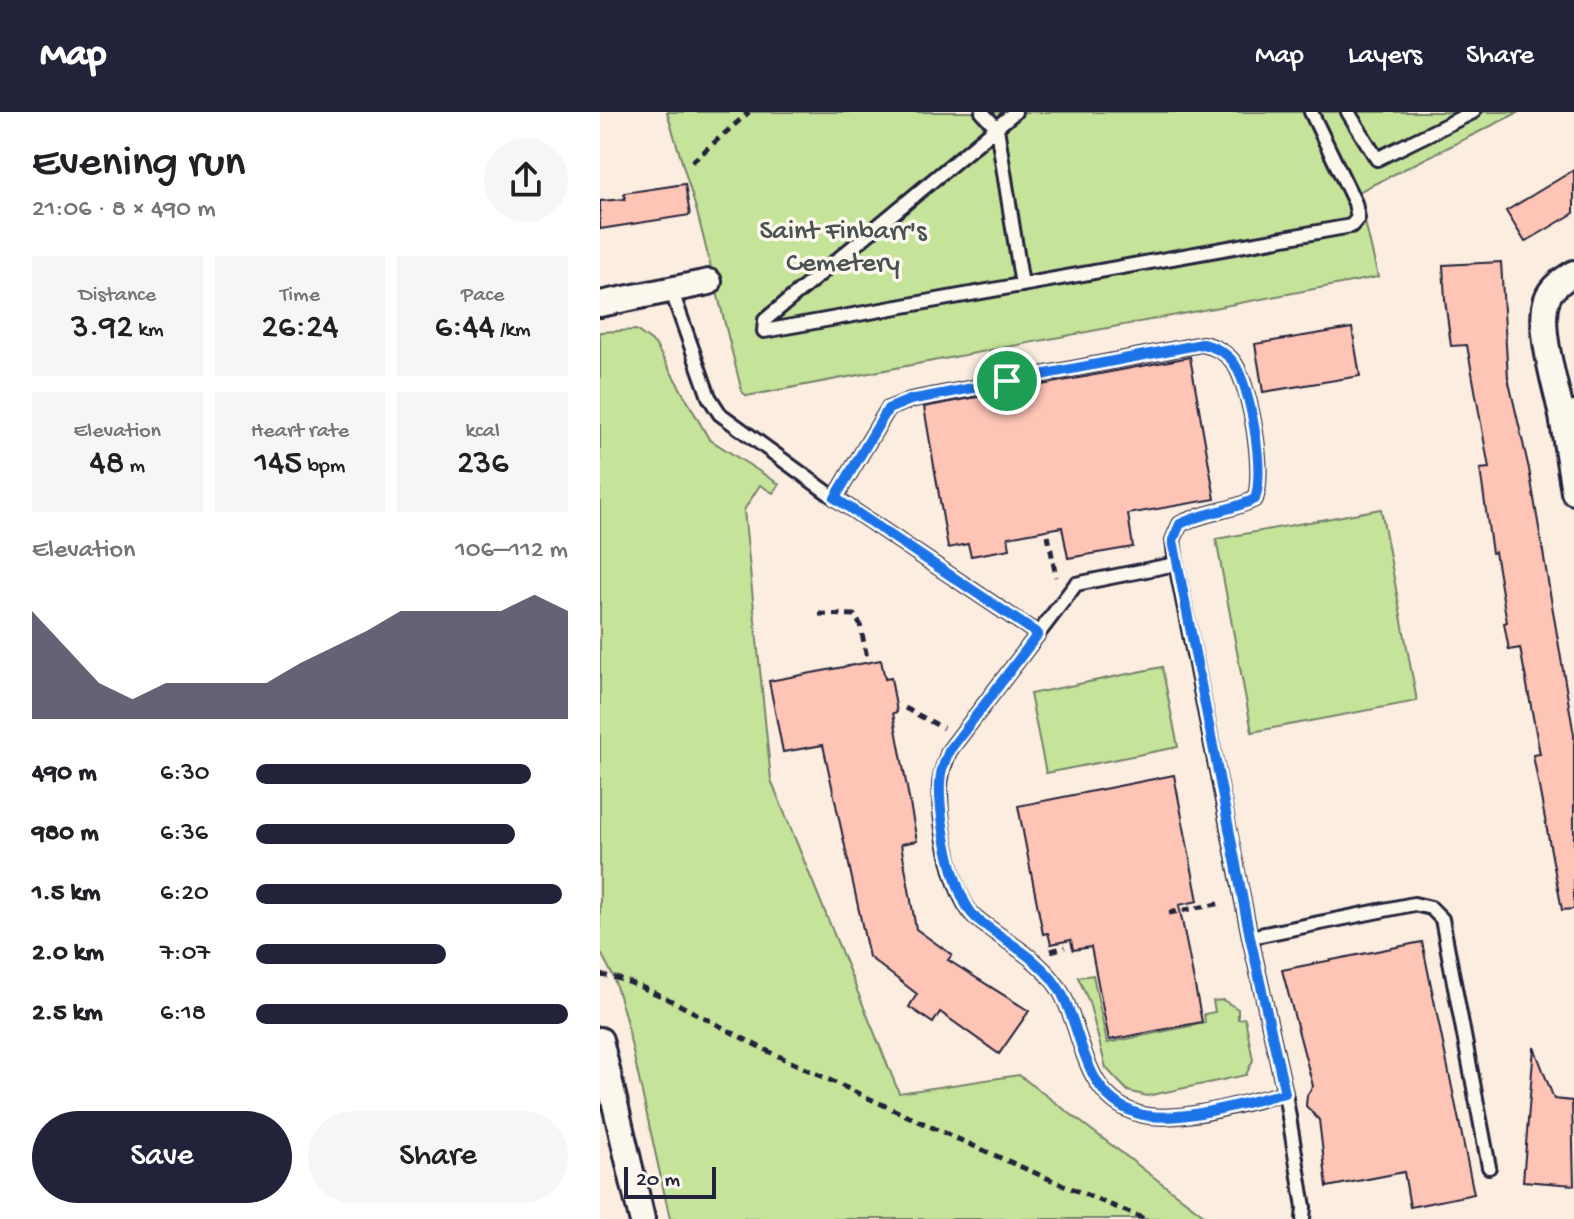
<!DOCTYPE html>
<meta charset="utf-8">
<style>
:root{--surface:#fff;--page:#f6f6f6;--text:#202124;--muted:#757577;--accent:#22223b}
body{margin:0;font-family:"Gochi Hand",sans-serif;background:var(--page);color:var(--text);height:100vh;display:flex;flex-direction:column;font-size:30px;white-space:nowrap}
*{box-sizing:border-box;margin:0}
p{font-size:26px;color:var(--muted)}
.icon{flex:none;width:44px;height:44px;fill:none;stroke:currentColor;stroke-width:2;stroke-linecap:round;stroke-linejoin:round}
.map{position:relative;flex:1;overflow:hidden}
.drawer{display:flex;flex-direction:column;background:var(--surface);width:600px}
.drawer>*{flex:none}
.scale{position:absolute;left:24px;bottom:20px;width:92px;box-sizing:border-box;padding-left:8px;border:4px solid #22223b;border-top:0;font-size:22px;line-height:28px;white-space:nowrap;color:#22223b;-webkit-text-stroke:6px #fbf7ec;paint-order:stroke}
.pin{position:absolute;display:grid;place-items:center;width:68px;height:68px;color:#fff;margin:-34px;border:4px solid #fff;border-radius:50%;box-shadow:0 2px 8px #0007}
.round{display:grid;place-items:center;flex:none;width:84px;height:84px;border-radius:42px;background:var(--page)}
.headline{display:flex;align-items:center;justify-content:space-between;height:136px;padding:0 32px}
h1{font-size:44px;font-weight:600;line-height:60px}
.stats{display:grid;grid-template-columns:repeat(3,1fr);gap:12px;height:136px;padding:8px 32px}
.stats div{display:grid;align-content:center;border-radius:0px;background:var(--page);text-align:center}
.stats b{font-size:34px;font-weight:600}
.stats small{font-size:22px;font-weight:400}
.stats p{font-size:22px}
.chart{height:224px;padding:16px 32px}
.chart p{display:flex;justify-content:space-between}
.chart svg{width:100%;height:144px;margin-top:8px;fill:var(--accent);opacity:.7}
.cta{display:flex;gap:16px;margin-top:auto;padding:16px 32px}
.cta a{flex:1;height:92px;border-radius:48px;background:var(--accent);color:#fff;font-size:32px;font-weight:600;line-height:92px;text-align:center}
.cta a+a{background:var(--page);color:var(--text)}
ul{padding:0 32px;list-style:none;font-size:26px}
li{display:grid;grid-template-columns:128px 96px 1fr;align-items:center;height:60px}
li i{height:20px;border-radius:10px;background:var(--accent)}
header{display:flex;align-items:center;gap:48px;box-sizing:border-box;height:112px;padding:0 40px;background:var(--accent);color:#fff}
header strong{font-size:38px}
nav{display:flex;gap:44px;margin-inline-start:auto;font-size:28px}
main{display:flex;flex:1;min-height:0}
.map>svg:first-child{display:block}
.green{fill:#c6e39a;stroke:#74826a;stroke-width:2}
.building{fill:#fec4b6;stroke:#22223b;stroke-width:2}
.lines{fill:none;stroke-linecap:round;stroke-linejoin:round}
.service-casing{stroke:#22223b;stroke-width:18}
.minor-casing{stroke:#22223b;stroke-width:30}
.path{stroke:#22223b;stroke-width:5;stroke-dasharray:8 6;stroke-linecap:butt}
.service{stroke:#fbf7ec;stroke-width:12}
.minor{stroke:#fbf7ec;stroke-width:24}
.route-casing{stroke:#fff;stroke-width:16}
.route{stroke:#1a73e8;stroke-width:10}
.labels{text-anchor:middle;stroke-width:7;stroke-linejoin:round;paint-order:stroke}
.park-label{font-size:28px;fill:#4b5253;stroke:#fbf7ec}
</style>
<header>
<strong>Map</strong>
<nav><a>Map</a><a>Layers</a><a>Share</a></nav>
</header>
<main>
<section class="drawer">
<div class="headline"><div><h1>Evening run</h1><p>21:06 · 8 × 490 m</p></div><a class="round"><svg class="icon" aria-label="share" viewBox="0 0 24 24"><path d="M12 15V3M7 8l5-5 5 5M5 13v7h14v-7"/></svg></a></div>
<div class="stats">
<div><p>Distance</p><b>3.92<small> km</small></b></div>
<div><p>Time</p><b>26:24</b></div>
<div><p>Pace</p><b>6:44<small> /km</small></b></div>
</div>
<div class="stats">
<div><p>Elevation</p><b>48<small> m</small></b></div>
<div><p>Heart rate</p><b>145<small> bpm</small></b></div>
<div><p>kcal</p><b>236</b></div>
</div>
<div class="chart"><p><span>Elevation</span>106–112 m</p>
<svg viewBox="0 0 160 44" preserveAspectRatio="none"><path d="M0 44V11L10 22L20 33L30 38L40 33L50 33L60 33L70 33L80 27L90 22L100 17L110 11L120 11L130 11L140 11L150 6L160 11V44z"/></svg>
</div>
<ul>
<li><b>490 m</b>6:30<i style="width:88%"></i></li>
<li><b>980 m</b>6:36<i style="width:83%"></i></li>
<li><b>1.5 km</b>6:20<i style="width:98%"></i></li>
<li><b>2.0 km</b>7:07<i style="width:61%"></i></li>
<li><b>2.5 km</b>6:18<i style="width:100%"></i></li>
</ul>
<div class="cta"><a>Save</a><a>Share</a></div>
</section>
<div class="map">
<svg width="974" height="1107" viewBox="0 0 974 1107">
<rect width="100%" height="100%" fill="#fcede1"/>
<filter id="ink" filterUnits="userSpaceOnUse"><feTurbulence type="fractalNoise" baseFrequency=".0125" numOctaves="2"/><feDisplacementMap in="SourceGraphic" scale="16" xChannelSelector="R" yChannelSelector="G"/><feConvolveMatrix kernelMatrix="1 2 1 2 8 2 1 2 1" color-interpolation-filters="sRGB"/></filter>
<g filter="url(#ink)">
<!-- green -->
<path class="green" d="M67 0H919L758 80 778 165 147 284 142 280 97 100Z
M36 218 55 232 109 327 179 372 173 381 160 373 144 398 171 668 299 981 419 963 609 1107H70L25 904 13 864 0 839V220Z
M781 397 817 589 652 620 616 427Z
M562 555 578 635 446 661 430 582Z
M493 863 507 931 605 911 604 902 615 900 613 889 623 888 638 897V907L645 906 653 948 646 963 547 984 528 979 506 956 489 890 478 865Z"/>
<!-- building -->
<path class="building" d="M974 58V101L925 130 906 99Z
M85 72 90 103 0 117V89L25 87 24 81Z
M901 150 908 266 929 357 974 623V797L962 798 933 643 940 642 920 536 909 538 904 511 907 510 895 440 892 441 880 357 889 356 867 233 851 234 845 188 843 153Z
M752 216 760 264 663 280 655 232Z
M590 245 615 387 528 402 533 435 468 446 462 415 408 425 410 437 371 444 368 432 348 436 324 295Z
M281 548 285 567 291 566 297 600 293 601 317 729 301 732 316 817 352 843 348 848 429 899 399 942 340 900 333 911 309 895 317 882 269 845 223 633 183 640 169 569Z
M574 663 598 789 579 793 602 910 509 928 491 835 473 838 471 828 451 832 448 821 443 822 418 694Z
M822 830 874 1082 810 1095 804 1060 727 1075 719 1008 706 994 707 983 713 974 682 858Z
M934 935 954 987 972 989 974 1073 923 1069Z"/>
<g class="lines">
<defs>
<path id="service" d="M382 0 397 16 422 173
M415 0 165 208 164 219 751 114 758 106 755 91 711 0
M748 0 777 47 873 0
M71 177 109 285 120 302 235 386 438 522 349 639C344 653 339 666 340 680 340 712 352 786 376 806 405 830 444 848 462 882 484 924 483 983 536 1001 574 1014 646 990 685 981
M235 386 288 297 310 288 602 232C614 234 627 241 634 251 651 276 665 360 655 387 631 399 604 400 580 412L573 428 576 452
M438 522 476 472 576 452 650 825 685 981 704 1095 703 1107
M650 825 814 792 831 796 842 807 889 1055"/>
<path id="minor" d="M0 192 109 170
M974 302 962 304 974 380
M962 304C956 274 937 215 947 187 951 175 964 167 974 161
M0 928 42 1107"/>
</defs>
<!-- service casing -->
<use href="#service" class="service-casing"/>
<!-- minor casing -->
<use href="#minor" class="minor-casing"/>
<!-- path -->
<path class="path" d="M92 50 149 0
M448 423 456 465
M219 502 254 503 260 512 267 546
M305 596 343 616
M569 801 623 791
M451 839 465 835
M0 863C40 866 131 922 172 941 295 999 419 1056 545 1107"/>
<!-- service -->
<use href="#service" class="service"/>
<!-- minor -->
<use href="#minor" class="minor"/>
</g>
</g>
<g class="lines" filter="url(#ink)">
<defs>
<path id="route" d="M602 232C614 234 627 241 634 251 651 276 665 359 655 387 631 399 604 400 580 412L573 428 650 825 685 981C646 990 573 1014 536 1001 483 983 484 924 462 882 444 848 405 830 376 806 353 786 335 692 341 662 342 655 346 647 349 639L438 522 235 386 288 297 310 288Z"/>
</defs>
<!-- route casing -->
<use href="#route" class="route-casing"/>
<!-- route -->
<use href="#route" class="route"/>
</g>
<g class="labels">
<!-- park labels -->
<g class="park-label">
<text x="243" y="126">Saint Finbarr's<tspan x="243" dy="32">Cemetery</tspan></text>
</g>
</g>
</svg>
<div class="scale">20 m</div>
<div class="pin" style="left:407px;top:269px;background:#1e9e55"><svg class="icon" aria-label="arrive" viewBox="0 0 24 24"><path d="M6 21V4h12l-3 4 3 4H6"/></svg></div>
</div>
</main>
